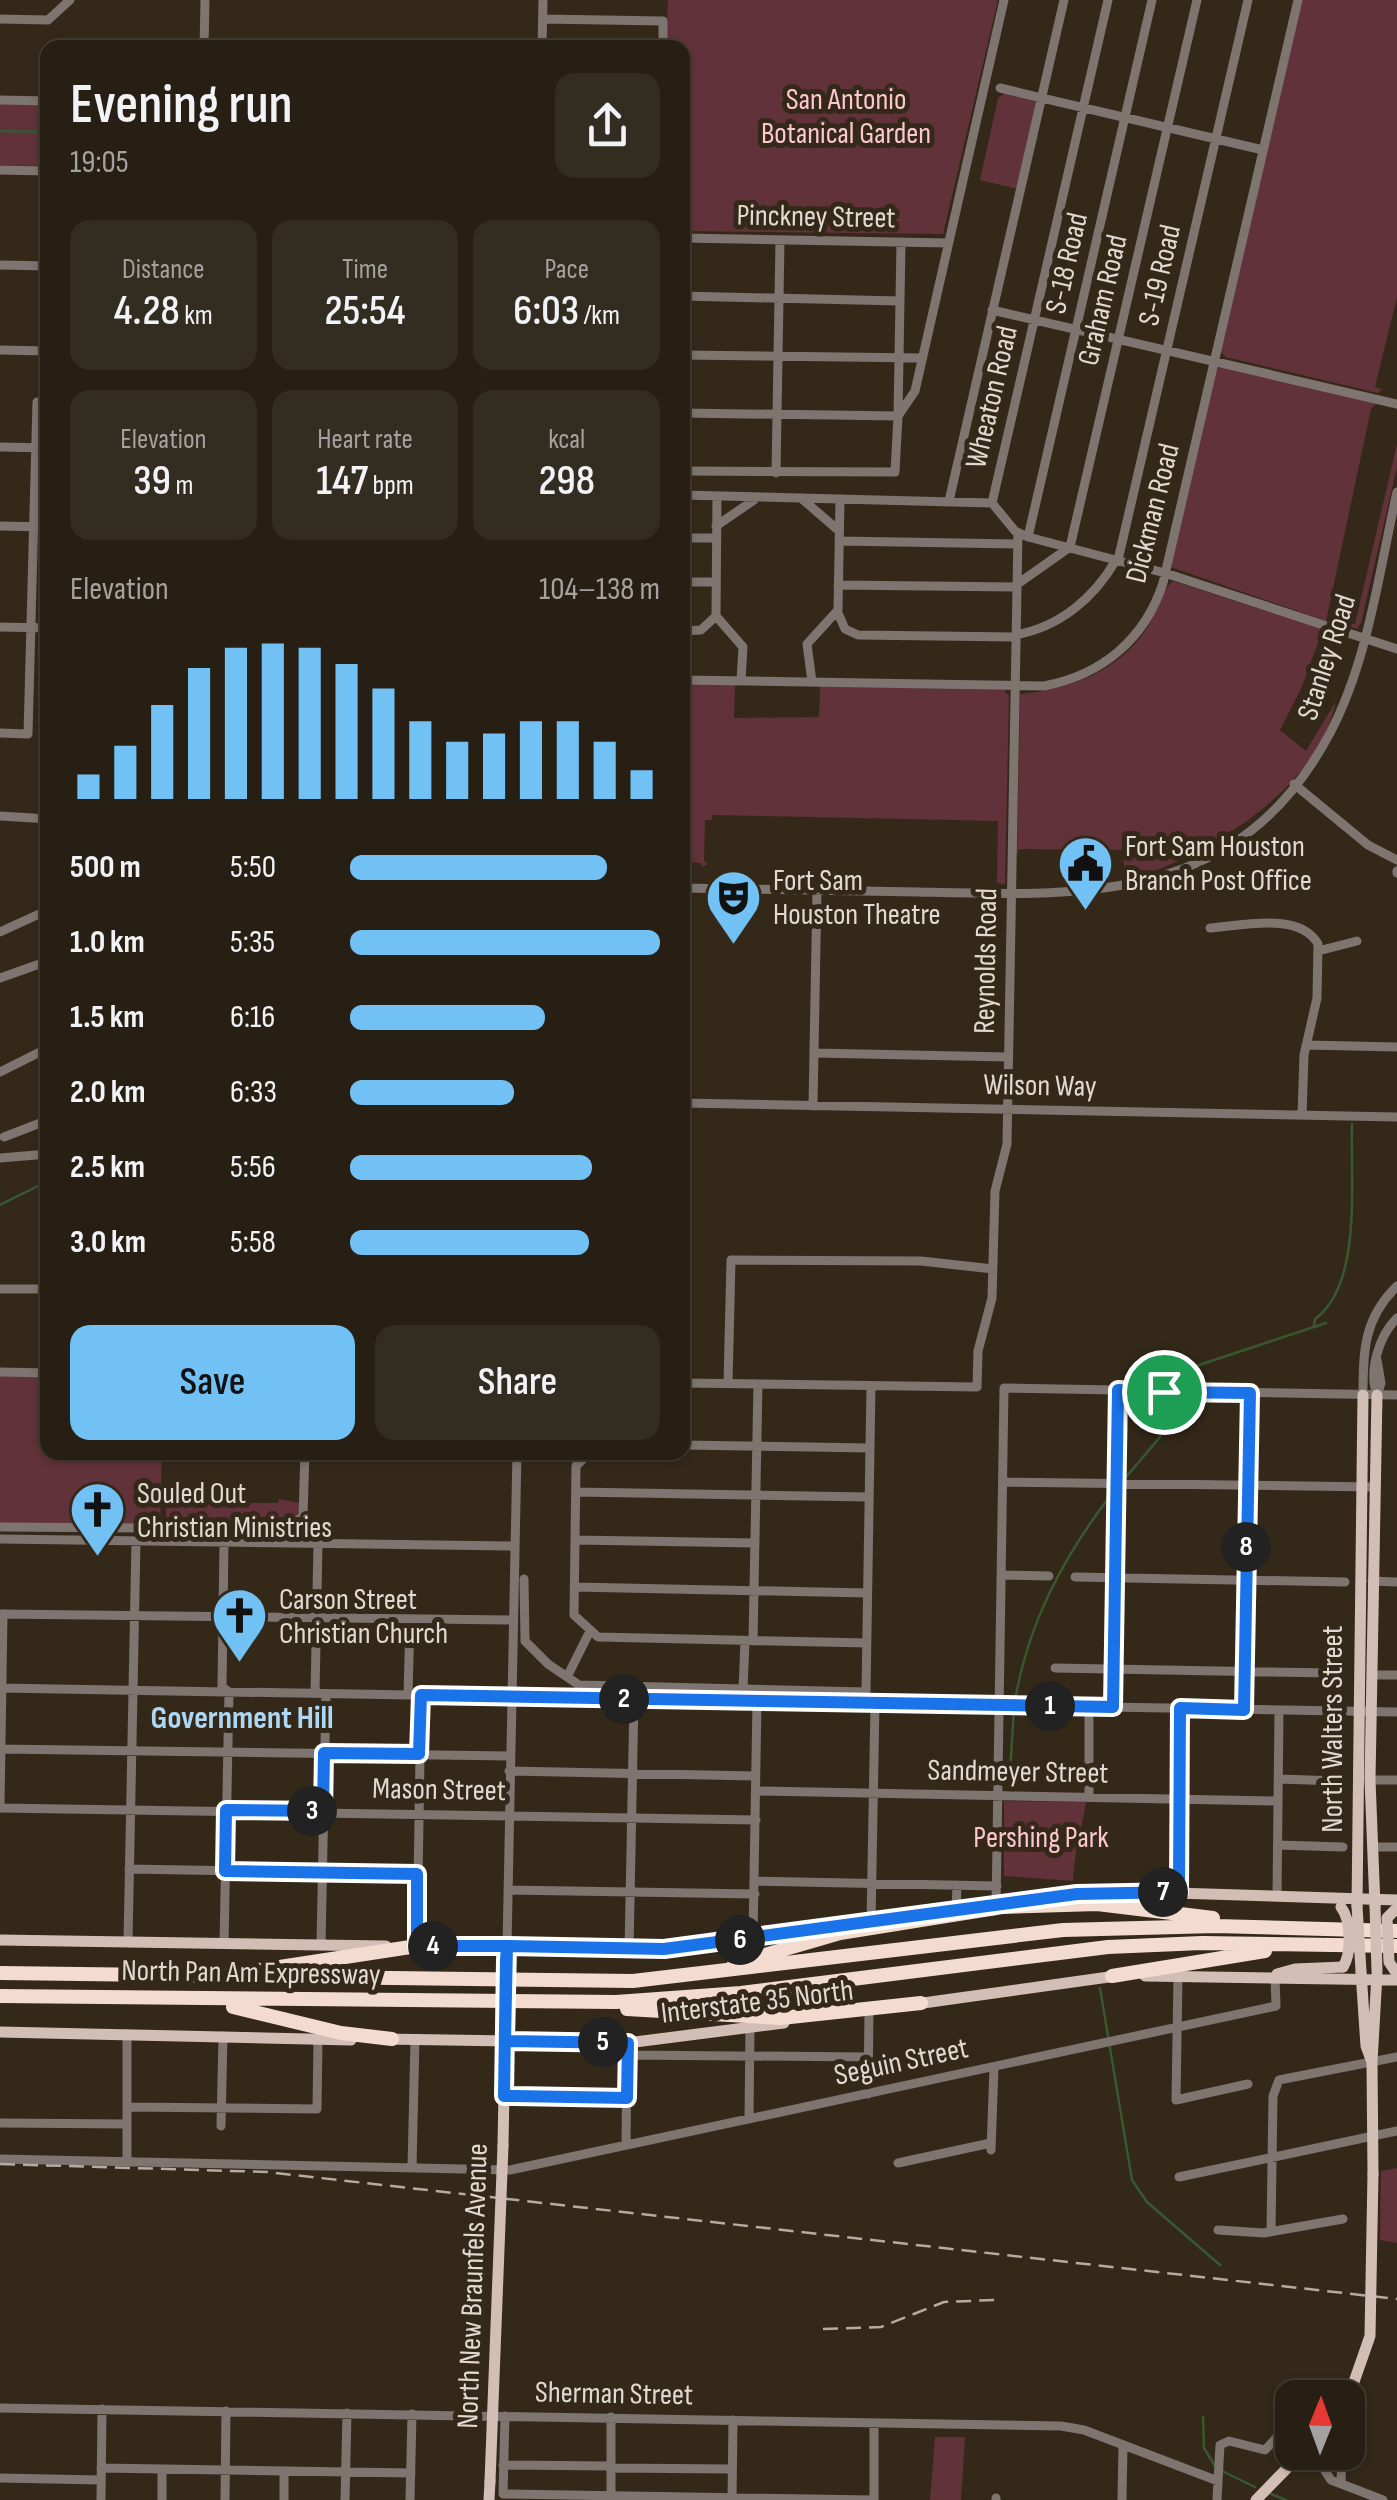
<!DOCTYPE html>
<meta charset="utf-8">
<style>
:root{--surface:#271f13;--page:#332c21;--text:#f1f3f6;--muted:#a4a2a0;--line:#433d33;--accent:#72c1f5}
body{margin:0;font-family:"Sofia Sans Condensed",sans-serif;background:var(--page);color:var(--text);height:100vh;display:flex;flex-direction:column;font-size:38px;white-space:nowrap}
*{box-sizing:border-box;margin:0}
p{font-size:32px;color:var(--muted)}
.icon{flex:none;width:55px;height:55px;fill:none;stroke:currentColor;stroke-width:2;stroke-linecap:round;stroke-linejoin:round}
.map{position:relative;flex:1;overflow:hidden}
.side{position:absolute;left:40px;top:40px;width:650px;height:1420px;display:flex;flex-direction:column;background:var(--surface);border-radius:20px;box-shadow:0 2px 8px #0004,0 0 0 2px var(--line)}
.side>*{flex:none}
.needle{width:65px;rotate:1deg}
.fabs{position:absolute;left:1275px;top:2380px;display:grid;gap:20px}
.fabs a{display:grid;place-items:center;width:90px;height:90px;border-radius:20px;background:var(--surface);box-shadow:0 2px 8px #0004,0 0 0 2px var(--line);font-size:50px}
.pin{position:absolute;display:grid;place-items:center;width:85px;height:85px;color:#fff;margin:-42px;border:5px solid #fff;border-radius:50%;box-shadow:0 2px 10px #0007}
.km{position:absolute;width:50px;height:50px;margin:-25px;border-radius:50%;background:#222;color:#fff;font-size:28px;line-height:50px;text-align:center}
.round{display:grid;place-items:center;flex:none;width:105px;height:105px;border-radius:20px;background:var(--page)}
.headline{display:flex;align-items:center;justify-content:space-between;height:170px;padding:0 30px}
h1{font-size:55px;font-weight:600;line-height:75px}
.stats{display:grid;grid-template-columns:repeat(3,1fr);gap:15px;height:170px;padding:10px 30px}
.stats div{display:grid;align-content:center;border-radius:20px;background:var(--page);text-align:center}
.stats b{font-size:42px;font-weight:600}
.stats small{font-size:28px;font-weight:400}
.stats p{font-size:28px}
.chart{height:280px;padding:20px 30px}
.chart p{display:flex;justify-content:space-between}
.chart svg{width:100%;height:180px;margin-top:10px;stroke:var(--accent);stroke-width:6}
.button{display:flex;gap:20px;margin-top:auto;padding:20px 30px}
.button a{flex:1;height:115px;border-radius:20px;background:var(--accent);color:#111;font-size:40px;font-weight:600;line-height:115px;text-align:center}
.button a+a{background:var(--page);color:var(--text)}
ul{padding:0 30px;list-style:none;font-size:32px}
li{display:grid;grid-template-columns:160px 120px 1fr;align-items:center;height:75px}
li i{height:25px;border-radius:12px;background:var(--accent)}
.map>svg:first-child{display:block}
.green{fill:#613239}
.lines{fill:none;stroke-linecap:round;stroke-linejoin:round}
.stream{stroke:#375833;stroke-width:2.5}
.minor{stroke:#7e7470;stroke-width:9}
.major{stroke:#d3beb5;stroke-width:11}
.highway{stroke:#f4dbd0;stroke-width:14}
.rail{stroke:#b4aca1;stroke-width:2.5;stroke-dasharray:15 8;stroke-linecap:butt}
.major-bridge{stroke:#d3beb5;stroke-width:11}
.route-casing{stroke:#fff;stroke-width:20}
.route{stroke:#1a73e8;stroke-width:12}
.labels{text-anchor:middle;stroke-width:10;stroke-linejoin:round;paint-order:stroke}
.park-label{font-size:30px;fill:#fcc7cd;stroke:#342919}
.street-label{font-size:30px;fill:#e1dad0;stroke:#342919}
.poi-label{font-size:30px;fill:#e1dad0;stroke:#342919;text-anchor:start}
.neighbourhood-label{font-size:32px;font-weight:bold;fill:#add7f4;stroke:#342919}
</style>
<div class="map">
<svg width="1397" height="2500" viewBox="0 0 1397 2500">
<rect width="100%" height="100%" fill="#342919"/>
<!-- green -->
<path class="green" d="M668 0H998L943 234 683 231 682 48H666Z
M1300 0H1397V297L1375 387 1382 389 1378 393 1226 357 1220 351Z
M1006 92 1038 101 1018 189 980 180 998 98Z
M0 104 47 105V166L0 165Z
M1222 367 1377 403 1371 409 1326 621 1171 567 1216 369Z
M1397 444V467L1361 623 1357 629 1334 621 1355 624Z
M1173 581 1323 629 1301 689 1280 730 1306 751 1336 701C1318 790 1205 858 1125 881L1123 850 1019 849 1017 855 1020 694C1068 690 1120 671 1147 628 1156 614 1160 592 1173 581Z
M683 683 735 684 734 718 819 717 820 686 1004 690 1009 696 1005 884 997 883 998 821 712 815V820H705L704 861 708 864 702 867 701 863 683 862Z
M0 1376 47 1377 48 1452 300 1453V1455L279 1459 278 1453H162L160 1524H0Z
M279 1499 300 1503 298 1514 284 1527 166 1522V1503H278Z
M1004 1801 1086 1802C1082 1830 1074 1853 1073 1881L1004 1876Z
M1397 2168V2243L1380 2240 1381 2171Z
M935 2437H965L961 2500H930Z"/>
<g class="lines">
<!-- stream -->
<path class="stream" d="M0 131 48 132
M0 1205 48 1181
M1314 1326 1315 1319C1363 1284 1350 1180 1352 1124
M1127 1476 1160 1437 1172 1374 1326 1323
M1015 1701C1028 1623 1063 1558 1110 1496
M1009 1789 1014 1709
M1100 1988 1132 2180 1147 2202 1220 2265
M1203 2417 1204 2448 1215 2466
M1222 2471 1255 2487
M1271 2494 1286 2500"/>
<!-- minor -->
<path class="minor" d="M0 19 48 20 70 0
M543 19 663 21V48
M204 48 205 0
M542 48 543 0
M1000 88 1263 150
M0 100 48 101
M0 170 48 171
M682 238 948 243
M0 265 48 266
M682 296 899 301
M992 310 1397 404
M0 350 48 351
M682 355 922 358
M682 413 898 416 901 242
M0 447 48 448
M682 471 895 472 898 416 915 391 1004 0
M776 473 780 240
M682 495 992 503
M717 496 716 616 743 647 741 681
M801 498 838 530
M949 501 1064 0
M992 503 1108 0
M992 503 1015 531 1028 537 1165 573 1397 649
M0 526 48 527
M716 526 754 500
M1028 537 1152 0
M682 538H716
M839 541 1017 544
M1118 560 1248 0
M682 582H715
M838 585 1016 587
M1016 585 1070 547 1197 0
M838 613 845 629 858 635 1015 637
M0 627 48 628
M682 631 701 630 716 616
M1015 635C1060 627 1094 598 1116 560
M682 680 1044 686C1102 675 1145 639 1163 583L1298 0
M812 682 807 644 838 610 840 499
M0 733 28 734 37 402
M1294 784 1368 845 1397 860
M0 816 48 819
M1397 871V873
M682 888C761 889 840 890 918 892 1084 896 1239 905 1330 733 1368 661 1379 572 1397 492
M1210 928C1240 926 1300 911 1318 944L1317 998 1304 1055 1302 1115
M0 932 48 910
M1318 951 1357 941
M0 978 48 961
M684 1017 686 888
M1306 1045 1397 1047
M814 1053 1008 1057
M0 1072 48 1048
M682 1103 1397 1117
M813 1106 817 890
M4 1137 48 1120
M0 1158 48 1154
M0 1289H48
M0 1372 48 1373
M682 1383 977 1387 978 1351 992 1298 995 1191 1007 1144 1018 533
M728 1384 731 1260 921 1261 993 1269
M1363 1395C1363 1350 1364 1318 1397 1286
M1377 1395C1368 1371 1379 1336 1397 1318
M1377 1395 1381 1383 1377 1360
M682 1445 870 1448
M590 1452 576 1466 574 1615 598 1637 867 1643
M1003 1482 1375 1487
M576 1492 869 1497
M0 1527 287 1529 303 1516 305 1452
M0 1539 513 1546
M575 1540 755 1543
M224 1542 222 1687 229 1692 224 1944
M1002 1575 1049 1576
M1075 1577 1345 1582
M524 1579 525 1641 548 1664 579 1685 866 1692 871 1386
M1372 1581 1397 1582
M575 1587 867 1593
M0 1614 512 1620
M753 1641 758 1384
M1055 1668 1331 1673
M1372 1675H1397
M567 1677 590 1631
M0 1688 1397 1712
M743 1690 745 1641
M315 1693 318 1543
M408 1695 410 1620
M1113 1707 1117 1391
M1244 1709 1250 1393
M0 1749 510 1756
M509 1771 755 1776
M1279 1779 1338 1781
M1370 1780H1397
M756 1791 1278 1801
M1089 1797V1706
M0 1805 3 1614
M0 1808 756 1820
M1278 1845 1343 1847
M1373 1847H1397
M129 1869 417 1874
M755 1881 997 1886
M508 1890 755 1894
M1179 1893 1181 1708
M1277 1897 1279 1710
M996 1908 1004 1388 1397 1395
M956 1912 957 1885
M871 1923 875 1703
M753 1938 757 1701
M128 1942 136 1541
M321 1945 326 1694
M417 1946 421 1695
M507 1946 517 1452
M629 1950 634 1699
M1178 1976 1176 2100 1248 2084
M127 2034V2162
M627 2055 868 2057
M868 2094 869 2012
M504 2096 627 2098
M127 2107 317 2109 318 2039
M749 2119 750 2027
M0 2123 127 2124
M221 2126 223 2036
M626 2145 627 2053
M991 2150 994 2067
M0 2159 510 2170 1276 2006 1275 1977
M898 2163 991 2143
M412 2167 415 2040
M1179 2177 1397 2131
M1218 2230 1264 2233 1343 2219
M1271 2231 1273 2096 1279 2080 1397 2057
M0 2408 1061 2426 1084 2430 1218 2481
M505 2416 503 2494 874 2500
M503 2465 611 2466
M101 2468 411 2473
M611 2468 732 2469
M1325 2471 1331 2480 1383 2500
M0 2478 101 2480
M1341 2484 1342 2452
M996 2498V2500
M101 2500 102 2409
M162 2500V2470
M225 2500 226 2411
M284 2500V2472
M345 2500 347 2413
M410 2500 412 2414
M611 2500V2417
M732 2500 733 2420
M874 2500V2423
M1122 2500 1123 2445
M1217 2500 1220 2445 1229 2441 1265 2450 1292 2421"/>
<!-- major -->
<path class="major" d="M1026 1901 1111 1891 1397 1900
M1357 1906 1363 1395
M1375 1906 1370 1780 1377 1395
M0 1940 386 1946
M409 1946 664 1949 844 1927
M1361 1972 1366 2046 1372 2062
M1277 1974 1295 1969 1343 1967
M1145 1976 1397 1980
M916 2004 1116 1976
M0 2032 351 2040
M384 2039 627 2043 784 2023
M503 2146 505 2036
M1373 2174 1372 2062 1377 1974
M489 2500 490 2481
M1256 2500 1303 2452"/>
<!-- highway -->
<path class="highway" d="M999 1907 1097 1904 1213 1918
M734 1964 840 1933 996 1908
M260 1970 417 1946
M0 1973 633 1981 1063 1930 1216 1926 1397 1931
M1112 1976 1265 1951
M0 1996 616 2002 741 1993 1108 1947 1202 1943 1397 1946
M233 2007 341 2033 392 2039
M627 2009 781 2018 921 2003"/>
<!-- rail -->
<path class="rail" d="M0 2164 267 2172 1397 2299
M823 2329 881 2327 944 2302 995 2300"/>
<!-- major-bridge -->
<path class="major-bridge" d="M1357 1906 1361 1971
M1375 1906 1377 1971
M1341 1907C1351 1920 1352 1953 1343 1967
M1395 1910 1387 1918 1389 1962 1395 1971
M505 2026 506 1960
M1348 2399 1370 2336 1373 2174
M490 2481 503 2146"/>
</g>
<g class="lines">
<defs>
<path id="route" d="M1164 1392 1118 1390 1113 1707 421 1695 419 1754 324 1753 323 1811 226 1810 225 1871 417 1874V1946H507L506 1960 504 2096H514L627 2098 628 2043 505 2041 507 1946 664 1949 1077 1894 1179 1892 1180 1708 1244 1710 1250 1393 1164 1392"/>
</defs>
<!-- route casing -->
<use href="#route" class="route-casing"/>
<!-- route -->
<use href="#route" class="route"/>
</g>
<!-- icons -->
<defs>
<symbol id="civic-pin" viewBox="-11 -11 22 30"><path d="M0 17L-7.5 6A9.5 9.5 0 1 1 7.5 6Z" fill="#72c1f5" stroke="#342919"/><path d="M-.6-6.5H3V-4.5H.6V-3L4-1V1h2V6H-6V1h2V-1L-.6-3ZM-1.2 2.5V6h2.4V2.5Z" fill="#111"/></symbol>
<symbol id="theatre-pin" viewBox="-11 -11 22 30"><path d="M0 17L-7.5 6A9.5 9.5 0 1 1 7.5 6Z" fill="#72c1f5" stroke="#342919"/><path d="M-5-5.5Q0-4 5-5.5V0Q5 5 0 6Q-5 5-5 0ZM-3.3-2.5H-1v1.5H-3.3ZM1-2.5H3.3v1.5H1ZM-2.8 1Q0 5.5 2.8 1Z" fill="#111"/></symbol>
<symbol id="church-pin" viewBox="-11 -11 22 30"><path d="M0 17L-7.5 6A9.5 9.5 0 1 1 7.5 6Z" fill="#72c1f5" stroke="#342919"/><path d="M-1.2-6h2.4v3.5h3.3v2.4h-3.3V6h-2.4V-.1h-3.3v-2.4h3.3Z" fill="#111"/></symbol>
</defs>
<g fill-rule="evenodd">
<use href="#civic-pin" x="1054" y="832" width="63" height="86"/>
<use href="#theatre-pin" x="702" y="866" width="63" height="86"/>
<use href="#church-pin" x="66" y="1478" width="63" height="86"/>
<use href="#church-pin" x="208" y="1584" width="63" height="86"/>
</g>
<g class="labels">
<!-- park labels -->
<g class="park-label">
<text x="846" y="109">San Antonio<tspan x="846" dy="34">Botanical Garden</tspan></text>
<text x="1041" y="1847">Pershing Park</text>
</g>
<!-- street labels -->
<g class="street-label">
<text transform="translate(816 216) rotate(1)" y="10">Pinckney Street</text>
<text transform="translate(1066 263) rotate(-77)" y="10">S-18 Road</text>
<text transform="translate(1159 275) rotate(-77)" y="10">S-19 Road</text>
<text transform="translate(1102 300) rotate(-77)" y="10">Graham Road</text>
<text transform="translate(991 397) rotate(-77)" y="10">Wheaton Road</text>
<text transform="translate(1152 513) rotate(-76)" y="10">Dickman Road</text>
<text transform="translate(1326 657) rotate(-72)" y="10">Stanley Road</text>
<text transform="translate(985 961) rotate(-89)" y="10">Reynolds Road</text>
<text transform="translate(1040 1085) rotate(1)" y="10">Wilson Way</text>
<text transform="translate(1332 1729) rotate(-90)" y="10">North Walters Street</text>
<text transform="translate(1018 1771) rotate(1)" y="10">Sandmeyer Street</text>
<text transform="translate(439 1789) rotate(1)" y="10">Mason Street</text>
<text transform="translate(251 1972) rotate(1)" y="10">North Pan Am Expressway</text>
<text transform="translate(757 2001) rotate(-7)" y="10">Interstate 35 North</text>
<text transform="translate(901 2061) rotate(-12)" y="10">Seguin Street</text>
<text transform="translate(472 2286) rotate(-88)" y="10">North New Braunfels Avenue</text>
<text transform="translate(614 2393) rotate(1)" y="10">Sherman Street</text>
</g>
<!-- poi labels -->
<g class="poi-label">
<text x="1125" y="856">Fort Sam Houston<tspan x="1125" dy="34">Branch Post Office</tspan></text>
<text x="773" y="890">Fort Sam<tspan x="773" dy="34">Houston Theatre</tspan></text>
<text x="137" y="1503">Souled Out<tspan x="137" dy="34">Christian Ministries</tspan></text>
<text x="279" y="1609">Carson Street<tspan x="279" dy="34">Christian Church</tspan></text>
</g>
<!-- neighbourhood labels -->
<g class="neighbourhood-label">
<text x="242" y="1728">Government Hill</text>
</g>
</g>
</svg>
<div class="fabs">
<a><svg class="needle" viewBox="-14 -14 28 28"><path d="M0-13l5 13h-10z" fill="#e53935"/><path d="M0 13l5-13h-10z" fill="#a4a2a0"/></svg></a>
</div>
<div class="pin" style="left:1164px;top:1392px;background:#1e9e55"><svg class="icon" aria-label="arrive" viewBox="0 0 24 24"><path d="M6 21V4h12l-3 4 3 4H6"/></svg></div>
<b class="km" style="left:1050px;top:1706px">1</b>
<b class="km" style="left:624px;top:1699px">2</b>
<b class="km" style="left:312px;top:1811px">3</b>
<b class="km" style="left:433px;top:1946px">4</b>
<b class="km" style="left:603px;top:2042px">5</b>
<b class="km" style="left:740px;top:1940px">6</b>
<b class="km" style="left:1163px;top:1892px">7</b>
<b class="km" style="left:1246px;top:1547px">8</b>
<section class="side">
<div class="headline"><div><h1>Evening run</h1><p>19:05</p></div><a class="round"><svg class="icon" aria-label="share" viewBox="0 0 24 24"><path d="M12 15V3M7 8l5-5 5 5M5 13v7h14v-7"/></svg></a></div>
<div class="stats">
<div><p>Distance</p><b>4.28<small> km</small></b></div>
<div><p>Time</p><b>25:54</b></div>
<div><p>Pace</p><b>6:03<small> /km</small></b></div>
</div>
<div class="stats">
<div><p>Elevation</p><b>39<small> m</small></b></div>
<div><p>Heart rate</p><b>147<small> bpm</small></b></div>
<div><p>kcal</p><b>298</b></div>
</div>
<div class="chart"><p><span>Elevation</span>104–138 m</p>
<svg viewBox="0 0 160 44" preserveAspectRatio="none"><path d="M5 44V38M15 44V31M25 44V21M35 44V12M45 44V7M55 44V6M65 44V7M75 44V11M85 44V17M95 44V25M105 44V30M115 44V28M125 44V25M135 44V25M145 44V30M155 44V37"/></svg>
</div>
<ul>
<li><b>500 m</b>5:50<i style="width:83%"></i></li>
<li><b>1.0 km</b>5:35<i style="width:100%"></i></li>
<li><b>1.5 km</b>6:16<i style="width:63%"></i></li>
<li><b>2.0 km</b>6:33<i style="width:53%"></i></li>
<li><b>2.5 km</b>5:56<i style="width:78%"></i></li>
<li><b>3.0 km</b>5:58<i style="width:77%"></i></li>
</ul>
<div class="button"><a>Save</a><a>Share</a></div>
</section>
</div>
